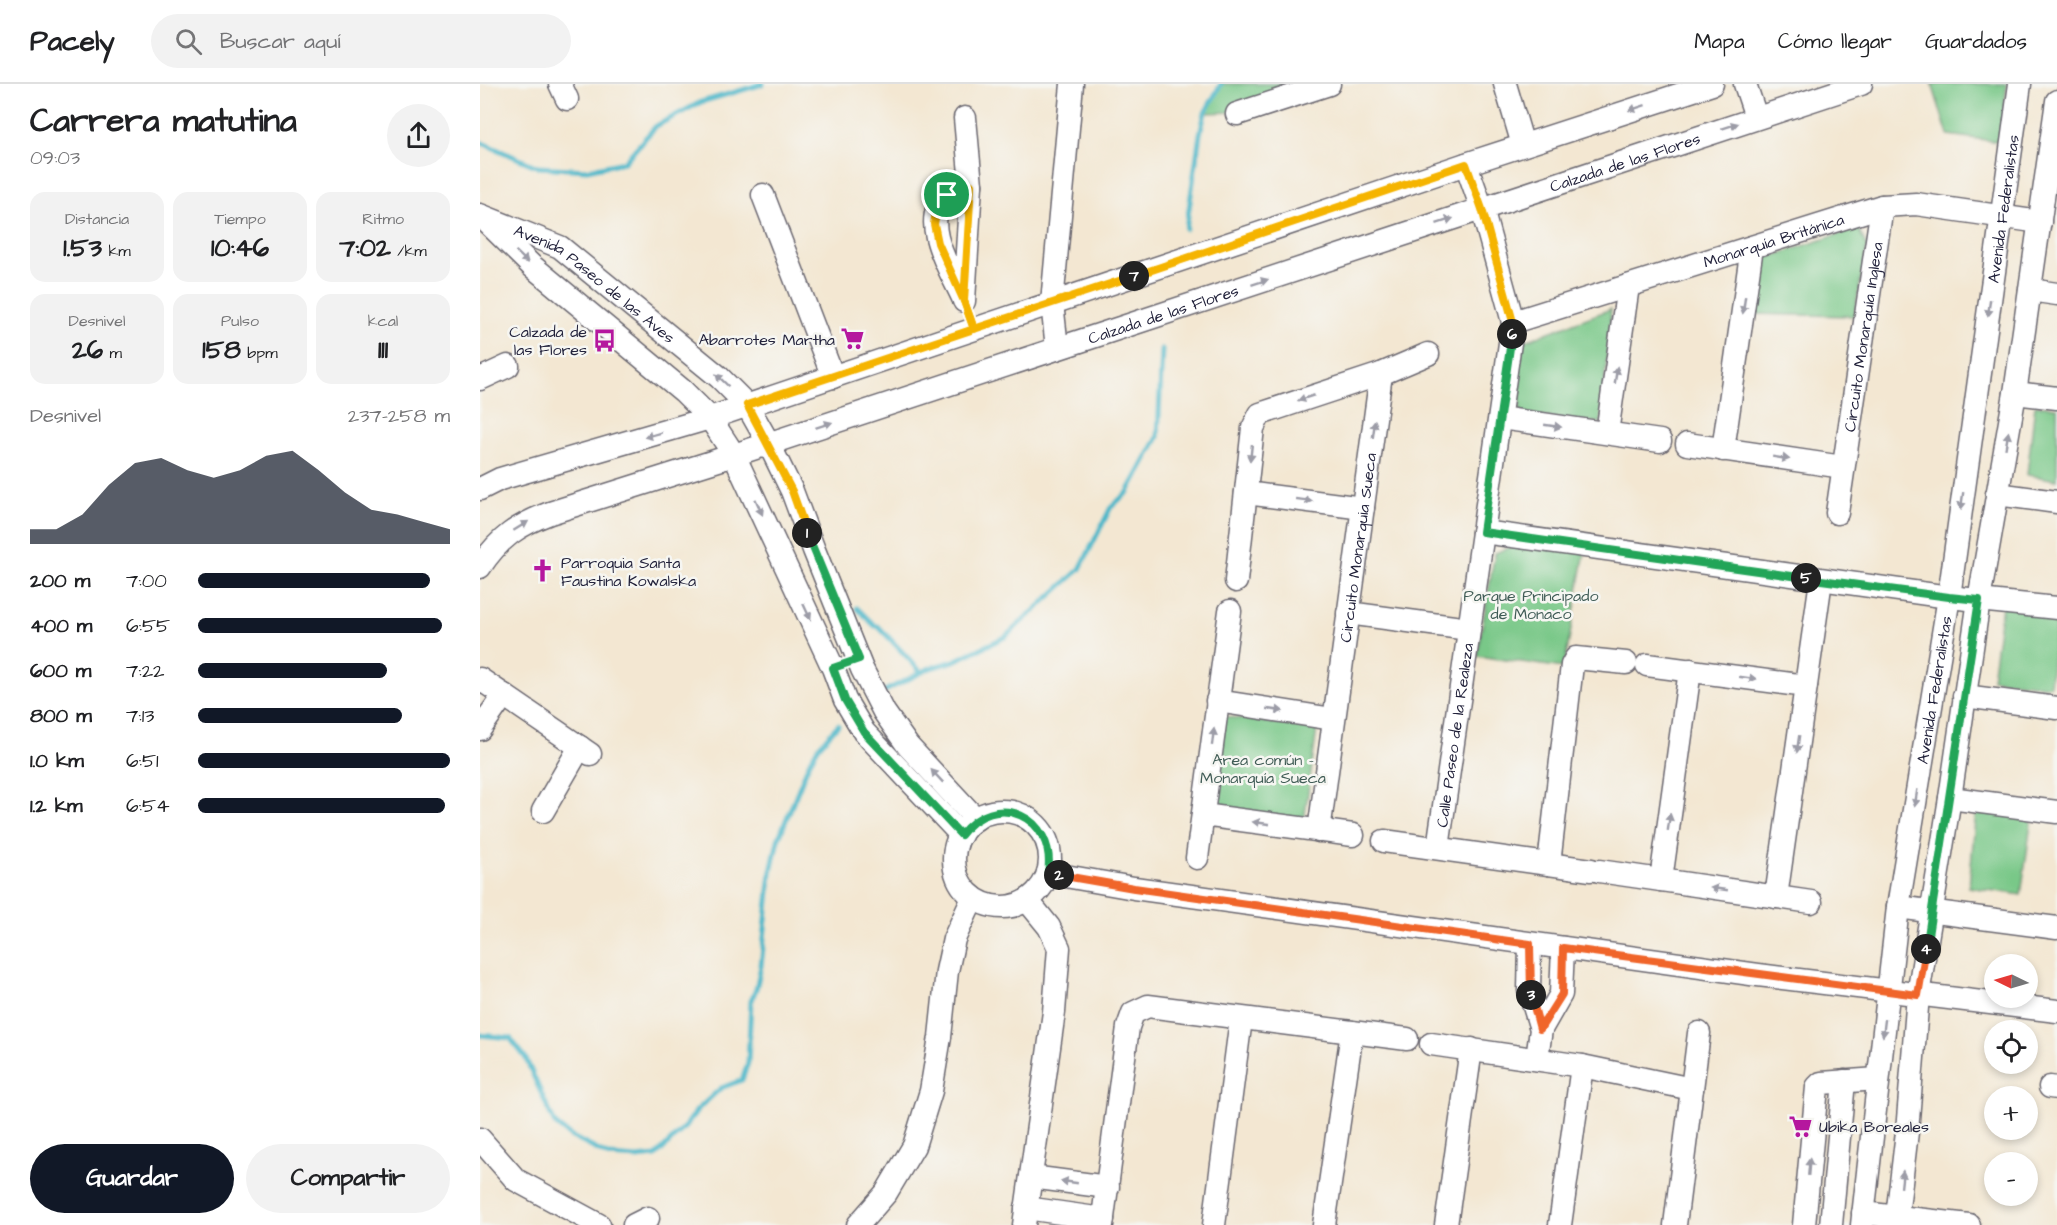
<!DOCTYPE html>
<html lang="es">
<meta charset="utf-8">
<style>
:root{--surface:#fff;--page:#f2f2f2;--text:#202124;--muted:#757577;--line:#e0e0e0;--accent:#111827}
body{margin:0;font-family:"Architects Daughter",sans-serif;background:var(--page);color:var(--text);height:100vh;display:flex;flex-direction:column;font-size:22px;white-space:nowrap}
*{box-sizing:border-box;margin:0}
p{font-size:20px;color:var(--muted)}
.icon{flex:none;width:33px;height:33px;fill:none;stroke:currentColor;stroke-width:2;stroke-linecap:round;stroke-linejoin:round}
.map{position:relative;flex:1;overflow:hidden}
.side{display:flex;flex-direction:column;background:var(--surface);width:480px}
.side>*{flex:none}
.needle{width:39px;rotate:275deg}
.tools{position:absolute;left:1504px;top:870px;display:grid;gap:12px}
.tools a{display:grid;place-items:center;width:54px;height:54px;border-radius:50%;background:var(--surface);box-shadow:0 3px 9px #0003;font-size:30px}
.pin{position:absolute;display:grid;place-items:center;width:51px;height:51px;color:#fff;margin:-26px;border:3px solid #fff;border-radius:50%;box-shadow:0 2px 6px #0007}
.km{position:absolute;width:30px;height:30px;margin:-15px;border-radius:50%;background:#222;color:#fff;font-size:16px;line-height:30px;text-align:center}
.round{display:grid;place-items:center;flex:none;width:63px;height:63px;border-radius:32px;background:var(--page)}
.headline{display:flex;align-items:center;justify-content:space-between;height:102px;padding:0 30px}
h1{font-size:33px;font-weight:800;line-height:45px}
.figures{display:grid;grid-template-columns:repeat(3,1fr);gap:9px;height:102px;padding:6px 30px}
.figures div{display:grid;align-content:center;border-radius:15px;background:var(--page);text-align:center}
.figures b{font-size:26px;font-weight:800}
.figures small{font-size:16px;font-weight:400}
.figures p{font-size:16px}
.chart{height:168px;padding:12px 30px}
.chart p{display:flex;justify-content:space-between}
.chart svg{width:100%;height:108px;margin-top:6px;fill:var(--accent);opacity:.7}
.action{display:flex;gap:12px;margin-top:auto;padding:12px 30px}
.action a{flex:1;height:69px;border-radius:36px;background:var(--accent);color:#fff;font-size:24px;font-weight:800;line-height:69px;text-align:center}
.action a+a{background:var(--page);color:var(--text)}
ul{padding:0 30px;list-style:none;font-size:20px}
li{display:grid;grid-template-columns:96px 72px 1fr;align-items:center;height:45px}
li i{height:15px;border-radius:8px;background:var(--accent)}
header{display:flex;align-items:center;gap:36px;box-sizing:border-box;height:84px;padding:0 30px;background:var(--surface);border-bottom:2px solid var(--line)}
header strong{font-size:28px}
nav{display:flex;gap:33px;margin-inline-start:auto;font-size:21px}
.search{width:420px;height:54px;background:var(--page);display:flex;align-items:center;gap:15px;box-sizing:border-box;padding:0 21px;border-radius:33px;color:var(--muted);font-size:22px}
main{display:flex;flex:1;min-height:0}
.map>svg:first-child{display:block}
.green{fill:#79c888;stroke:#4e7562;stroke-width:1.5}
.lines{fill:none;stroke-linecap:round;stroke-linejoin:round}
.stream{stroke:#4cb7c9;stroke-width:5}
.minor-casing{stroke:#6b6770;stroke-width:25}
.minor{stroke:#fff;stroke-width:22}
.oneway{fill:#9c9ca7}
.split-1-casing{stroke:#fff;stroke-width:12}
.split-2-casing{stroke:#fff;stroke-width:12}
.split-3-casing{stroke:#fff;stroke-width:12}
.split-4-casing{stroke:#fff;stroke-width:12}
.split-5-casing{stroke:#fff;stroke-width:12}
.split-6-casing{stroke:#fff;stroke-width:12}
.split-7-casing{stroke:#fff;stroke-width:12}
.split-8-casing{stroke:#fff;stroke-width:12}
.split-1{stroke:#f5b400;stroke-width:8}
.split-2{stroke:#22a559;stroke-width:8}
.split-3{stroke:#f0652b;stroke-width:8}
.split-4{stroke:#f0652b;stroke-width:8}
.split-5{stroke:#22a559;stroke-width:8}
.split-6{stroke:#22a559;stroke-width:8}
.split-7{stroke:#f5b400;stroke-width:8}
.split-8{stroke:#f5b400;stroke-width:8}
.labels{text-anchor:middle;stroke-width:5;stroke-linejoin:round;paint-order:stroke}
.street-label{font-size:16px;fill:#22223b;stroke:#f6f6f2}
.poi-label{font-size:16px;fill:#22223b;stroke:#f6f6f2;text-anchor:end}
.park-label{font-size:16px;fill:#405c56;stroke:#f6f6f2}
</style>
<header>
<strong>Pacely</strong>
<div class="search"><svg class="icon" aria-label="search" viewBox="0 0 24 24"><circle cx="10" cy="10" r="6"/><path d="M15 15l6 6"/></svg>Buscar aquí</div>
<nav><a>Mapa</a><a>Cómo llegar</a><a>Guardados</a></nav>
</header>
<main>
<section class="side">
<div class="headline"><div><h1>Carrera matutina</h1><p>09:03</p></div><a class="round"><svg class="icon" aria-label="share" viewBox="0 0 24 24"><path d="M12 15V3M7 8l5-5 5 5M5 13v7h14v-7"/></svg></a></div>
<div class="figures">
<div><p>Distancia</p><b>1.53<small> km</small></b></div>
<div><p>Tiempo</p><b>10:46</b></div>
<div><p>Ritmo</p><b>7:02<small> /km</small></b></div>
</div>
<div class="figures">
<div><p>Desnivel</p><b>26<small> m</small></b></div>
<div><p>Pulso</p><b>158<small> bpm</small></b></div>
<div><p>kcal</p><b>111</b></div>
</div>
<div class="chart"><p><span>Desnivel</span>237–258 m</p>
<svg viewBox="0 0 160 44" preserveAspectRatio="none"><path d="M0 44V38L10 38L20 32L30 20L40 11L50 9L60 14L70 17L80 14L90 8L100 6L110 14L120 23L130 30L140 32L150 35L160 38V44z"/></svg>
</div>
<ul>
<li><b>200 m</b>7:00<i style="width:92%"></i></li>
<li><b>400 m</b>6:55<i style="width:97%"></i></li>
<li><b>600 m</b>7:22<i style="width:75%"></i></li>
<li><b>800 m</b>7:13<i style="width:81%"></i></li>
<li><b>1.0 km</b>6:51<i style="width:100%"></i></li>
<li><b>1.2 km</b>6:54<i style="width:98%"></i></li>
</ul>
<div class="action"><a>Guardar</a><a>Compartir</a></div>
</section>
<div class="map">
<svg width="1577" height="1141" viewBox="0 0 1577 1141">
<rect width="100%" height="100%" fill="#f6f6f2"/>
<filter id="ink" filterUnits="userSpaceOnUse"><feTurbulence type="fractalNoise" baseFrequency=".0167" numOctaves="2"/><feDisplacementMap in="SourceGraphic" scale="12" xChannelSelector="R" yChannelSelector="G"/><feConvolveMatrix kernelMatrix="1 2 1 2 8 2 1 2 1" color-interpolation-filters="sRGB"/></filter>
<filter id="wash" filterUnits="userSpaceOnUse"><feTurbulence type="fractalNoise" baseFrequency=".008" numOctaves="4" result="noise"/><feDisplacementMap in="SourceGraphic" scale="24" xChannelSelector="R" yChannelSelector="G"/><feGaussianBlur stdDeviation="1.35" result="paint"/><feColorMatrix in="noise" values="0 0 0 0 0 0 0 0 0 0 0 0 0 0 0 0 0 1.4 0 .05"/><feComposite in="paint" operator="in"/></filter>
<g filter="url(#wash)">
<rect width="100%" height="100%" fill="#f3e7d2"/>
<!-- green -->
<path class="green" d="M741 0H841L757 28 725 29Z
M1452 0H1527L1520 58 1468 51Z
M1378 144 1387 163 1374 232 1270 230 1277 177Z
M1131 225 1121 339 1040 331 1039 259Z
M1555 321 1577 323V396L1547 391Z
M1033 462 1105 468 1084 584 997 572 1015 469Z
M1522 521 1577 527 1570 602 1512 595Z
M742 632 837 645 824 737 730 723Z
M1496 726 1552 732 1541 811 1489 803Z"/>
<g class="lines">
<!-- stream -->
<path class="stream" d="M0 58 58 83 107 86 144 78 176 42 221 18 283 0
M706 145 720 50 725 29 741 0
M377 524 395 542H398L441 588
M401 609 450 584 474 577 525 553 600 485 631 423 648 408 678 353 682 265
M0 951 30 954 45 973 75 1040 90 1052 129 1072 157 1074 176 1072 205 1043 217 1026 241 1004 262 996 268 979 271 917 276 905 281 882 291 788 298 756 329 679 339 662 358 641"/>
</g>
</g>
<g filter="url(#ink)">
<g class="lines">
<defs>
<g id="minor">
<path d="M80 0 87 15"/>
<path d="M1025 0 1043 61"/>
<path d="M1265 0 1276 33"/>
<path d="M757 30 849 0"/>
<path d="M283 111 353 293"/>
<path id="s1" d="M0 131 80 163 239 293 267 321 289 360 312 407 334 466 382 585 404 628 428 662 496 735"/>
<path d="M8 139 52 182 203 307 230 334 254 371 353 584 365 616 384 648 481 751"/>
<path d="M1550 206 1577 210"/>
<path d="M483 214C471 187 439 139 465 113 472 106 483 104 491 101"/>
<path d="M484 217 491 101 485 34"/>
<path id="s2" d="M1033 238 1402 122 1436 120 1560 138"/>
<path d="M577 264 572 219 592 0"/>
<path d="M0 295 28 282"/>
<path d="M1535 309 1577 314"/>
<path d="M1020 334 1180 357"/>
<path d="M1127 349 1148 202"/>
<path d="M1207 360 1363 383"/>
<path d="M1243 366 1272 163"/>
<path d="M0 405 20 395 230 334 986 80 1232 0"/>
<path d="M766 409 883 424"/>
<path d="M1517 410 1577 418"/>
<path id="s3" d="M1357 429 1402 122"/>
<path d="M1003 448 1469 513 1577 524"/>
<path id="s4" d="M0 483C19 454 38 441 70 429L254 371 1381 0"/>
<path d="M756 497 773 344 780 330 901 290 948 270"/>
<path d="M868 529 989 545"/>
<path d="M1167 581 1326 602"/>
<path d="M0 595 110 670"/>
<path d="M1484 612 1577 624"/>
<path d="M737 617 853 635"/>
<path d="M0 645 24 611"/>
<path d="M1470 714 1577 728"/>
<path d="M63 727 100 663"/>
<circle cx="522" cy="775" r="48"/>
<path d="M723 731 873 751"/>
<path id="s5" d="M839 747 901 290"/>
<path d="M904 757 1111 786"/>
<path id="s6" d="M958 764 1033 238 1002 125 986 80"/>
<path d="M717 774 750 527"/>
<path d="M1069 780 1092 581 1096 574 1146 579"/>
<path d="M1119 787 1331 818"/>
<path d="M568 789 654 804 1278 891 1577 927"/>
<path d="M1181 796 1210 586"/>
<path d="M1296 813 1341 496"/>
<path d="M1418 823 1577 844"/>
<path d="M1050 860 1049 906 1061 945 1057 975"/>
<path d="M1061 945 1081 910 1083 864"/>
<path d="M951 960 1102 982 1212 1005"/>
<path d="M1570 1003 1577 1004"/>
<path d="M0 1055 36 1096 119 1141"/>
<path d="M551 1093 628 1103"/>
<path d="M546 1124 623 1135"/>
<path d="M1383 1129 1489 1141"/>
<path d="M154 1141 168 1134"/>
<path d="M378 1141 406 1109 434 1062 451 1007 460 953 467 887 474 855 493 814"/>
<path d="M544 1141 574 928 579 864 569 843 547 816"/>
<path d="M622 1141 648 943 653 929 668 922 927 955"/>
<path d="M734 1141 761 935"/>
<path d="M844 1141 872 948"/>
<path d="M966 1141 991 965"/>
<path d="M1080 1141 1102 982"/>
<path d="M1195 1141 1219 949"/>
<path d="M1324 1141 1337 1003 1341 999 1398 995"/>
<path d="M1351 1141 1364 997"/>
<path id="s7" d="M1382 1141 1418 823 1469 513 1540 0"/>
<path d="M1416 1141 1427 1048 1438 911 1470 714 1499 516 1535 309 1577 17"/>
</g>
</defs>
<!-- minor casing -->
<use href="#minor" class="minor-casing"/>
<!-- minor -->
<use href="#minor" class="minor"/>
</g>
<!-- one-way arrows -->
<defs><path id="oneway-solid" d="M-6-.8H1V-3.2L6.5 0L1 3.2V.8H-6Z" transform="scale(1.5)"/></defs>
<g class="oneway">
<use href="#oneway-solid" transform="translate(1157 24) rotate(162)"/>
<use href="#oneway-solid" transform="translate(1250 42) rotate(-18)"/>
<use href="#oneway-solid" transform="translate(965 137) rotate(-18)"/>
<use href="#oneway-solid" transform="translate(42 173) rotate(44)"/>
<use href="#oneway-solid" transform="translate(780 198) rotate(-18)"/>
<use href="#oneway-solid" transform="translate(1264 221) rotate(98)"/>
<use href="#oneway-solid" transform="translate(1509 224) rotate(98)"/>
<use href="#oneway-solid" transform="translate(1136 291) rotate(-82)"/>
<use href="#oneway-solid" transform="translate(242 296) rotate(-136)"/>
<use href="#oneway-solid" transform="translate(826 314) rotate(162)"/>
<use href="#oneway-solid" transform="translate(344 341) rotate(-18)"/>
<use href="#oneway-solid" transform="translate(1073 342) rotate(8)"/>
<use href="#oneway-solid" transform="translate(894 345) rotate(-82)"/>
<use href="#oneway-solid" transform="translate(173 351) rotate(164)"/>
<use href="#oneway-solid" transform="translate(1527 356) rotate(-80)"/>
<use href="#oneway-solid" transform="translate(771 369) rotate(96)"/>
<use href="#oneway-solid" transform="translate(1301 374) rotate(9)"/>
<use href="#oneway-solid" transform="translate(824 416) rotate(7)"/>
<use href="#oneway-solid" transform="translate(1482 417) rotate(98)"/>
<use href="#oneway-solid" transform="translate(279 423) rotate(66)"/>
<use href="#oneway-solid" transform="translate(41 442) rotate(-32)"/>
<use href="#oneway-solid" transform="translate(327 528) rotate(65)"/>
<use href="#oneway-solid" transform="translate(1268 594) rotate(8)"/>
<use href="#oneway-solid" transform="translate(795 626) rotate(8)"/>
<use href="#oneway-solid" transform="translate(733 653) rotate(-83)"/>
<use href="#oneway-solid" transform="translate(1318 660) rotate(98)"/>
<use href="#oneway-solid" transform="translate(457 692) rotate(-133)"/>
<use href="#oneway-solid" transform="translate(1436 714) rotate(99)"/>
<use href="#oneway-solid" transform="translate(1189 738) rotate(-82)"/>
<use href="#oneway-solid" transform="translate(781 739) rotate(-172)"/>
<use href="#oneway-solid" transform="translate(1239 805) rotate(-172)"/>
<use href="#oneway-solid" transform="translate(1404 944) rotate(97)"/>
<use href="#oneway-solid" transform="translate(1329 1083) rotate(-85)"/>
<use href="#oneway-solid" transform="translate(1422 1095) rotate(-84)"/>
<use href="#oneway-solid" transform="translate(589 1098) rotate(-172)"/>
</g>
</g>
<g class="lines" filter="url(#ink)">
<defs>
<path id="split-1" d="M327 449 312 407 267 321 494 245 484 217 458 159 454 140 457 123 467 111"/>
<path id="split-2" d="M327 449 379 575 353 584 365 616 384 648 481 751C515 705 577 732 568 789L579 791"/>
<path id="split-3" d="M579 791 654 804 1050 860 1051 911"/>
<path id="split-4" d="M1051 911 1060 945 1082 910 1083 864 1438 911 1446 865"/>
<path id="split-5" d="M1326 494 1469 513 1499 516 1446 865"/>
<path id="split-6" d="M1032 250 1003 448 1326 494"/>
<path id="split-7" d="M654 192 986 80 1002 125 1033 238 1032 250"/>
<path id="split-8" d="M467 111 491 101 484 217 494 245 654 192"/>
</defs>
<!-- split-1 casing -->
<use href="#split-1" class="split-1-casing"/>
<!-- split-2 casing -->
<use href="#split-2" class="split-2-casing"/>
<!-- split-3 casing -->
<use href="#split-3" class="split-3-casing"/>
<!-- split-4 casing -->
<use href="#split-4" class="split-4-casing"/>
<!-- split-5 casing -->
<use href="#split-5" class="split-5-casing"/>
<!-- split-6 casing -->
<use href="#split-6" class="split-6-casing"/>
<!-- split-7 casing -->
<use href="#split-7" class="split-7-casing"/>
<!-- split-8 casing -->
<use href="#split-8" class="split-8-casing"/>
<!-- split-1 -->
<use href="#split-1" class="split-1"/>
<!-- split-2 -->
<use href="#split-2" class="split-2"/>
<!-- split-3 -->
<use href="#split-3" class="split-3"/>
<!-- split-4 -->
<use href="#split-4" class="split-4"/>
<!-- split-5 -->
<use href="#split-5" class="split-5"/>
<!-- split-6 -->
<use href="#split-6" class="split-6"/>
<!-- split-7 -->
<use href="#split-7" class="split-7"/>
<!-- split-8 -->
<use href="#split-8" class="split-8"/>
</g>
<!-- icons -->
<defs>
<symbol id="supermarket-bare" viewBox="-9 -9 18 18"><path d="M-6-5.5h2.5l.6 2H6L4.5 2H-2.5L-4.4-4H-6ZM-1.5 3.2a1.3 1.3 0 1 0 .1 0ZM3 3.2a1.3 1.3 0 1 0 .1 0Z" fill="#b5179e" stroke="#f6f6f2" stroke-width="2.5" paint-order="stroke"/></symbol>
<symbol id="bus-bare" viewBox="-9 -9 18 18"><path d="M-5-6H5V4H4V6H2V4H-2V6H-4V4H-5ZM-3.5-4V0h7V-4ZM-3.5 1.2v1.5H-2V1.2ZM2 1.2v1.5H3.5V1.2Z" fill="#b5179e" stroke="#f6f6f2" stroke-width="2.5" paint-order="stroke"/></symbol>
<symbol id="church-bare" viewBox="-9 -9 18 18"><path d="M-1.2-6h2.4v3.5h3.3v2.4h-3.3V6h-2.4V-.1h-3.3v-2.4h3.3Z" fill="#b5179e" stroke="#f6f6f2" stroke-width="2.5" paint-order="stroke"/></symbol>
</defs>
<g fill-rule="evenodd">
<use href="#supermarket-bare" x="356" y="238" width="33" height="33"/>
<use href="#bus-bare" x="108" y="240" width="33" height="33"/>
<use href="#church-bare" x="46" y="470" width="33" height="33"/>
<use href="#supermarket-bare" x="1304" y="1026" width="33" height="33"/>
</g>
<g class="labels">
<!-- street labels -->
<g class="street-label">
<text dy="6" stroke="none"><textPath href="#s4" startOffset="1221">Calzada de las Flores</textPath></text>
<text dy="6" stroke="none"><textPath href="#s7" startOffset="1026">Avenida Federalistas</textPath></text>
<text dy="6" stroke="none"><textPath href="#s2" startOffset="273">Monarquía Británica</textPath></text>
<text dy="6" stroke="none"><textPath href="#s1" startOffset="135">Avenida Paseo de las Aves</textPath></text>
<text dy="6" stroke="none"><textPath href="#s4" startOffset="735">Calzada de las Flores</textPath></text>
<text dy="6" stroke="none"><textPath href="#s3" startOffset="178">Circuito Monarquía Inglesa</textPath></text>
<text dy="6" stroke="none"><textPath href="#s5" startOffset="286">Circuito Monarquia Sueca</textPath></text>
<text dy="6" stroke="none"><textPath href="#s7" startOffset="540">Avenida Federalistas</textPath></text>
<text dy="6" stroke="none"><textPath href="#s6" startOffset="114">Calle Paseo de la Realeza</textPath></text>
</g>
<!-- poi labels -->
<g class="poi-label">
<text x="107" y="253">Calzada de<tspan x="107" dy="18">las Flores</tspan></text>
<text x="355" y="261">Abarrotes Martha</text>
<text x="81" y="484" text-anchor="start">Parroquia Santa<tspan x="81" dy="18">Faustina Kowalska</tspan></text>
<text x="1339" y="1048" text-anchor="start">Ubika Boreales</text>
</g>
<!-- park labels -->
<g class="park-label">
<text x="1051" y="517">Parque Principado<tspan x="1051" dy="18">de Monaco</tspan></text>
<text x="783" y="681">Area común -<tspan x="783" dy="18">Monarquía Sueca</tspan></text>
</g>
</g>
</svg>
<div class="tools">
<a><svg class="needle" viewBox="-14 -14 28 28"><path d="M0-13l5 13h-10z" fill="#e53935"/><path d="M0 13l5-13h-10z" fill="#757577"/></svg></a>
<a><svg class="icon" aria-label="locate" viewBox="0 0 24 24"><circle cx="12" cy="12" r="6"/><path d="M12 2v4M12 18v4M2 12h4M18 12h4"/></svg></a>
<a>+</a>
<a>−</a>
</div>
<div class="pin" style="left:467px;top:111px;background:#1e9e55"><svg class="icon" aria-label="arrive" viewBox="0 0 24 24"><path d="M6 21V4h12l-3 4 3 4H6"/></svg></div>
<b class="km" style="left:327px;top:449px">1</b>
<b class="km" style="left:579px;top:791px">2</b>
<b class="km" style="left:1051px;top:911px">3</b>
<b class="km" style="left:1446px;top:865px">4</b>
<b class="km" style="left:1326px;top:494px">5</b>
<b class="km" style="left:1032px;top:250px">6</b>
<b class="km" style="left:654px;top:192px">7</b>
</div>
</main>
